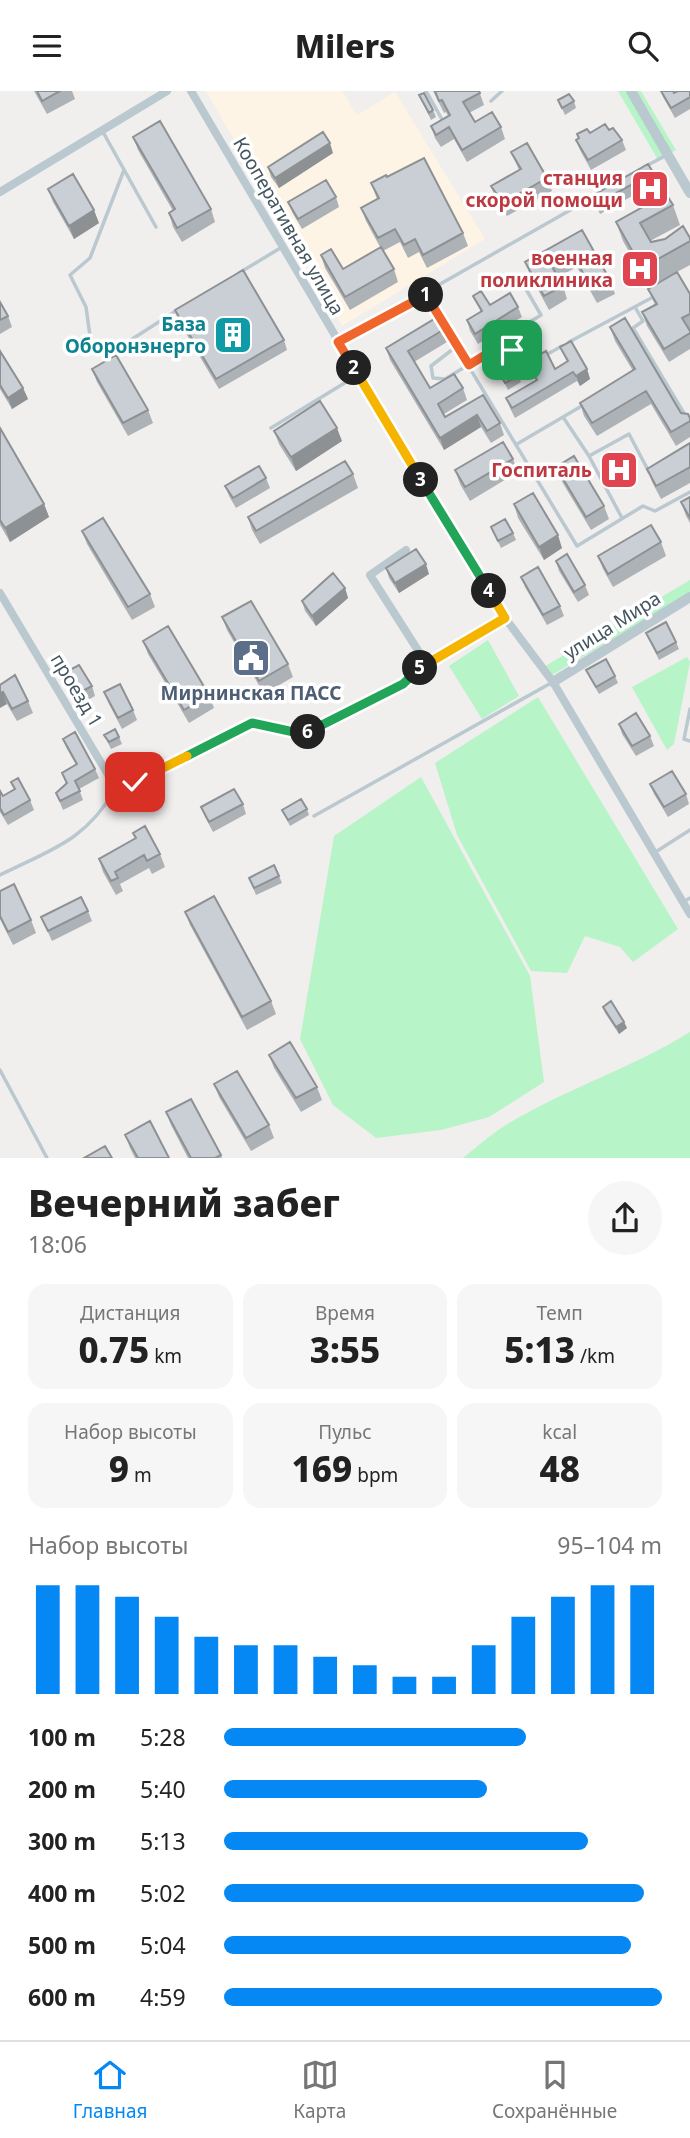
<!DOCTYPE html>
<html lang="ru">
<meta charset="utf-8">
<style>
:root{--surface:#fff;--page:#f6f6f6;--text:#222;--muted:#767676;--line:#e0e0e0;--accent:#0588f4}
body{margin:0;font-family:"Noto Sans",sans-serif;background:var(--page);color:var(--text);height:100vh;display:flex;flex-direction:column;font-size:26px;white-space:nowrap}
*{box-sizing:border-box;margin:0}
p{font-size:23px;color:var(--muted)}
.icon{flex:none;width:38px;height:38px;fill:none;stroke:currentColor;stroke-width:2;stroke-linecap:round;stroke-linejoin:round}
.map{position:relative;height:1067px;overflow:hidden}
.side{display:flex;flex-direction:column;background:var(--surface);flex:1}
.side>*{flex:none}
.pin{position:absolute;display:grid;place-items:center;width:60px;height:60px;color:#fff;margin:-30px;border-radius:14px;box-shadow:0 4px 10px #0006}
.km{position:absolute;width:35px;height:35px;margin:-18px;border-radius:50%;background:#222;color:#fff;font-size:19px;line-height:35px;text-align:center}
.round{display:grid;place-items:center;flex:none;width:74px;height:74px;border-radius:37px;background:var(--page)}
.head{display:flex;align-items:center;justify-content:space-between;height:119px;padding:0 28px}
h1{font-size:38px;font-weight:800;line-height:52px}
.stats{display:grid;grid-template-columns:repeat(3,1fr);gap:10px;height:119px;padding:7px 28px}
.stats div{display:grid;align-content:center;border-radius:18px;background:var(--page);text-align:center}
.stats b{font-size:35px;font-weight:800}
.stats small{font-size:19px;font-weight:400}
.stats p{font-size:19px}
.chart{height:196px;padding:14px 28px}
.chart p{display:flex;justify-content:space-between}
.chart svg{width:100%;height:126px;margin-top:7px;stroke:var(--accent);stroke-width:6}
ul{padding:0 28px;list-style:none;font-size:23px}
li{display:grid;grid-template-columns:112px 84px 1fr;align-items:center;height:52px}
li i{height:18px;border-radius:9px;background:var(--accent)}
header{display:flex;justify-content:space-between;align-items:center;height:91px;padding:0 28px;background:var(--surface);font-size:32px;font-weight:800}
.dock{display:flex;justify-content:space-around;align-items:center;height:98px;border-top:2px solid var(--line);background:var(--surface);font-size:19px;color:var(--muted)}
.dock a{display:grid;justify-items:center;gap:4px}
.dock .current{color:var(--accent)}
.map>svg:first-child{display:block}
.commercial{fill:#fef4e5}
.green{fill:#b7f4c8}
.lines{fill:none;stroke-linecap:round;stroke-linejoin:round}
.service{stroke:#bac8cf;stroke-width:3.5}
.minor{stroke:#bac8cf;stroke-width:8}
.tertiary{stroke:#bac8cf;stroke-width:10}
.wall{fill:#adb2b6}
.shaded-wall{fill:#8d9194}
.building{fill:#c9cfd4;stroke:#8d9194;stroke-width:2}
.split-1-casing{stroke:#fff;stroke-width:14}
.split-2-casing{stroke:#fff;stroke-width:14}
.split-3-casing{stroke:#fff;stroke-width:14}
.split-4-casing{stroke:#fff;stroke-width:14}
.split-5-casing{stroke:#fff;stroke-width:14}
.split-6-casing{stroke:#fff;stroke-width:14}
.split-7-casing{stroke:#fff;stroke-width:14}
.split-8-casing{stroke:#fff;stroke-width:14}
.split-1{stroke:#f0652b;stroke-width:9}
.split-2{stroke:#f0652b;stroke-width:9}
.split-3{stroke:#f5b400;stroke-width:9}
.split-4{stroke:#22a559;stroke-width:9}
.split-5{stroke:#f5b400;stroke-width:9}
.split-6{stroke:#22a559;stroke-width:9}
.split-7{stroke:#22a559;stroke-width:9}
.split-8{stroke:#f5b400;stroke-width:9}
.labels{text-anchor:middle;stroke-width:7;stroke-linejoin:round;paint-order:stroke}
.health-label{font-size:19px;font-weight:bold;fill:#be3a42;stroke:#fff;text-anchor:end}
.street-label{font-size:19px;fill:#44555e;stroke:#fff}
.culture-label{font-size:19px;font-weight:bold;fill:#0d838f;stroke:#fff;text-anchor:end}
.service-label{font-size:19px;font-weight:bold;fill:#4e5e75;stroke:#fff}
</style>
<header><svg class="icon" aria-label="menu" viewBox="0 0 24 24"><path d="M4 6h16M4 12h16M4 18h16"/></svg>Milers<svg class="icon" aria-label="search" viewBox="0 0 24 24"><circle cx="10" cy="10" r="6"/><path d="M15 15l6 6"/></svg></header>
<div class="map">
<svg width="690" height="1067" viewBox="0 0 690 1067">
<rect width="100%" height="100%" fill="#f1eeee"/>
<!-- commercial -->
<path class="commercial" d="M206 0H342L357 24 395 1 485 148 342 235Z"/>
<!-- green -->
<path class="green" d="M618 0H641L676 59 658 69Z
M690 489V502L547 587 542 577Z
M488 549 519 605 482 628 449 575Z
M687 566 690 571 674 653 667 659 632 596Z
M538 606 678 838 633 871 620 856 585 845 567 882 531 880 457 744 435 672Z
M421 686 530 885 544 991 489 1026 441 1039 376 1047 333 1014 300 948 334 745Z
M690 941V1067H463C477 1056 491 1043 506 1034 565 998 632 977 690 941Z"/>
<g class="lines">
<!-- service -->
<path class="service" d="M426 0 444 32
M491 10 502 0
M103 41 156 136
M644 76 665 65
M239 182 282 156
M425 203 577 455 643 415 655 420 690 401
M635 216 643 230 633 237 685 324
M90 245 86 216 70 184 90 167 124 79
M340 250 595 105
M569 251 655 205
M126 252 179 218
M457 255 431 275 433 287 445 288 498 256 501 249 541 224 523 193
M498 256 512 259 521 256 519 238
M544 265 562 255
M478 268 504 286
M514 281 532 272
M563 326 585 313
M271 337 356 285
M517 353 563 326 589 365 629 343 649 381
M589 365 622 427
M690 618 684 648 690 650
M314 725 551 592
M654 762 690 739
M0 784C50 759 86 750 115 698
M683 811 690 807
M0 979 47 1067"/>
<!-- minor -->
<path class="minor" d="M191 0 366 297 505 527 553 591 690 823
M0 101 167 0
M406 459 370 484 426 572
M0 502 116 697 135 691 252 632 304 644 403 593 426 572 505 527"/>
<!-- tertiary -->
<path class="tertiary" d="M631 0 690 102
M553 591 690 506"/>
</g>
<!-- wall -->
<path class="wall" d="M34 0H72L75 8 47 23Z
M433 0H479L484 14 469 22 475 31 501 36 505 48 467 71 454 48 441 56 435 47 431 35 448 25 446 21 444 22Z
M661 0H673L674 2 690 0V18L675 27 663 6Z
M419 4 433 19 436 26 431 29Z
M558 9 574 10 576 17 565 24Z
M609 39 622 49 626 59 591 79 580 59 576 49 578 47 577 43Z
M133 46 211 118 215 131 182 151 173 136 169 122 173 120 138 59Z
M511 61 547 87 552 100 507 125 496 109 491 95 519 79Z
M333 62 279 97 271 86 268 76Z
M648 73 660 93 663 103 648 112 641 100 600 123 592 105Z
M387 86 463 142 468 155 427 177 419 161 408 167 400 151 383 160 394 178 398 191 350 219 325 177 321 164 343 178 380 156 366 130 361 117 377 108 371 92Z
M48 98 99 132 74 148 53 111Z
M336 106 339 116 302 138 292 121 288 111Z
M673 114 680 134 650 150 651 151 690 147V174L649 196 623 150 616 131Z
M582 139 610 189 615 203 597 212 577 176 558 186 563 195 567 208 549 219 530 184 525 171Z
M648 198 690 203V258L669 271 647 235 642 221 655 214Z
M473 205 490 214 518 216 522 226 478 253 470 240 467 229 481 221Z
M0 211 8 225 12 236 0 243Z
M175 219 284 249 287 259 219 298 178 229Z
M610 236 681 322 690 327V346L676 355 651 313 597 345 584 325 580 312 633 280 615 250Z
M443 239 447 251 414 271 430 297H463L467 309 444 323 445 326 483 304 500 332 504 344 491 352 481 336 444 359 390 269 386 257Z
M560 256 587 278 590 288 580 295 577 290 515 327 510 317 506 307 536 290 527 271 555 278 567 271Z
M0 260 23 297 28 308 12 318 0 298Z
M92 278 148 319 153 332 128 345 97 291Z
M501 285H518L521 291 508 299Z
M0 337 44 413 49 426 10 451 0 434Z
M274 340 342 350 296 380 279 353Z
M690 352V392L661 408 652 391 647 378Z
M513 368 518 381 470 410 460 393 455 379Z
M556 376 604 415 609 428 591 439 561 389Z
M353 383 358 397 260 453 252 439 248 426Z
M266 387 270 397 236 417 229 405 225 395Z
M690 406V432L686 425 681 411Z
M514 413 562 457 544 469 518 427Z
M491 436 513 442 516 449 501 457Z
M82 440 150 503 155 516 132 529 87 453Z
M661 451 666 465 613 496 603 478 598 465Z
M556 470 585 494 589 504 578 511 559 480Z
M386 477 429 483 399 502 389 487Z
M521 486 560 515 564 525 547 534 525 496Z
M345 497 348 507 316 535 305 520 302 510Z
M222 526 288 573 293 586 264 603 227 539Z
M646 542 676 551 679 558 659 569Z
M143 550 209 604 214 617 189 632 148 563Z
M586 579 615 585 618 592 599 603 589 586Z
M66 581 92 595 95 605 83 612 70 591Z
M0 594 28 610 33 622 17 630 7 613Z
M104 601 133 619 137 629 122 638 108 611Z
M619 633 650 645 654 655 636 665 622 643Z
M104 644 119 646 122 653 111 658Z
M63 648 95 678 99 687 79 698 83 709 63 719 56 702 66 693 62 682 76 674 66 656Z
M11 691 30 709 34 719 8 734 0 721V700L3 705 14 698Z
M650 693 686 703 689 713 668 726 654 703Z
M243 713 246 723 213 741 205 726 201 716Z
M307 718 309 724 290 735 282 719Z
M133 742 160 763 165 776 152 783 149 777 120 793 123 800 116 804 103 781 99 768 135 747Z
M279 785 282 792 256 804 249 787Z
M0 800 31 829 36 842 13 854 0 828Z
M88 820 92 830 52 850 41 826Z
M185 821 271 910 276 923 247 939 190 834Z
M603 916 624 931 627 937 619 943 605 922Z
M269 964 317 996 322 1009 301 1021 274 977Z
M214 993 269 1034 274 1047 251 1060 219 1006Z
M166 1021 221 1064 222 1067H188L171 1034Z
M125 1044 169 1067H135L130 1057Z"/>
<!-- shaded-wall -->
<path class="shaded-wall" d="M330 52 333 62 279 97 275 87Z
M94 119 99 132 74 148 69 135Z
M587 278 590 288 580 295 576 285Z
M23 297 28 308 12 318 8 307Z
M477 324 481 336 444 359 440 347Z
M337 337 342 350 296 380 291 366Z
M44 413 49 426 10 451 5 437Z
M558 444 562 457 544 469 539 456Z
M426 473 429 483 399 502 395 492Z
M345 497 348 507 316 535 312 525Z
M3 601 7 613 0 617V602Z
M624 931 627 937 619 943 616 936Z"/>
<!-- building -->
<path class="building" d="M37 0H60L42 10Z
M435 0H479L480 2 463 11 475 31 492 21 501 36 462 59 449 36 436 44 431 35 450 24 442 9 439 10Z
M661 0H673L674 2 678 0H690V6L671 17Z
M424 2 433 19 429 22 419 4Z
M569 3 574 10 562 17 558 9Z
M160 30 211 118 177 137 169 122 175 118 133 46Z
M605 33 609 39 613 37 622 49 588 69 576 49 579 47 577 43 587 38 590 42Z
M323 41 330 52 275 87 268 76Z
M527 52 547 87 503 112 491 95 521 78 511 61Z
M424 67 463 142 423 164 415 148 404 154 395 138 378 147 361 117 379 107 371 92 386 84 387 86Z
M648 73 660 93 645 102 638 90 596 113 592 105Z
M73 83 94 119 69 135 48 98Z
M326 89 336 106 298 128 288 111Z
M666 103 673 114 640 132 651 151 665 148 683 135 690 147V150L642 177 616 131Z
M582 139 610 189 593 199 572 163 551 174 563 195 544 205 525 171Z
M381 156 394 178 345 206 321 164 331 158 343 178Z
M243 179 284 249 216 288 175 219Z
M677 181 690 203V223L682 227 690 240V242L664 258 642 221 657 213 648 198Z
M481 200 490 214 510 202 518 216 475 243 467 229 482 220 473 205Z
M0 211 8 225 0 229Z
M436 227 443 239 408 260 430 297 454 283 463 297 438 313 445 326 483 304 500 332 487 340 477 324 440 347 386 257Z
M625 227 681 322 688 323 690 327V330L671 341 646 300 592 332 580 312 635 278 610 236Z
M571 250 587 278 576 285 573 281 512 317 506 307 537 289 527 271 546 260 555 278 568 270 560 256Z
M0 260 23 297 8 307 0 294Z
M116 264 148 319 123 332 92 278Z
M514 278 518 285 505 292 501 285Z
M320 310 337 337 291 366 274 340Z
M0 337 44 413 5 437 0 429Z
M503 351 513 368 465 396 455 379Z
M690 352V376L656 395 647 378Z
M574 365 604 415 586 426 556 376Z
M345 370 353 383 256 440 248 426Z
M259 375 266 387 233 407 225 395Z
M533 402 558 444 539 456 514 413Z
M690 406V427L681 411Z
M103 427 150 503 128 516 82 440Z
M505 428 513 442 498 450 491 436Z
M651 434 661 451 608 483 598 465Z
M416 458 426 473 395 492 386 477Z
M567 463 585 494 574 501 556 470Z
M538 476 560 515 543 524 521 486Z
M333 482 345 497 312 525 302 510Z
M251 510 288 573 259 590 222 526Z
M666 531 676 551 657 562 646 542Z
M168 535 209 604 184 619 143 550Z
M606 568 615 585 596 596 586 579Z
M79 574 92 595 79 602 66 581Z
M15 584 28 610 12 618 3 601 0 602V594Z
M120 593 133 619 118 627 104 601Z
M636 622 650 645 632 655 619 633Z
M115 638 119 646 109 651 104 644Z
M75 641 95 678 75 690 80 700 60 710 56 702 67 692 62 682 77 673 63 648Z
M672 680 686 703 664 716 650 693Z
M18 687 30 709 4 724 0 717V700L3 705 15 698 11 691Z
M234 698 243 713 209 731 201 716Z
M301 708 307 718 288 729 282 719Z
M145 735 160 763 147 770 144 764 115 781 118 787 111 790 99 768 136 747 133 742Z
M274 774 279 785 254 797 249 787Z
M14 793 31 829 8 841 0 825V800Z
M214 805 271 910 242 926 185 821Z
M81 806 88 820 48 840 41 826Z
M611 910 624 931 616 936 603 916Z
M290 951 317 996 296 1007 269 964Z
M237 980 269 1034 246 1047 214 993Z
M191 1008 221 1064 215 1067H191L166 1021Z
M150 1030 169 1067H138L125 1044Z
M105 1055 112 1067H84Z"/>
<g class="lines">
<defs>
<path id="split-1" d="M426 204 469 274 498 256 512 259"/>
<path id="split-2" d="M354 277 338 251 426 204"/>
<path id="split-3" d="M354 277 421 389"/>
<path id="split-4" d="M421 389 489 500"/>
<path id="split-5" d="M420 577 505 527 489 500"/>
<path id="split-6" d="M308 641 403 593 420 577"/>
<path id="split-7" d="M187 665 252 632 303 643 308 641"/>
<path id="split-8" d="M135 691 187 665"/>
</defs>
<!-- split-1 casing -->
<use href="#split-1" class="split-1-casing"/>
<!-- split-2 casing -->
<use href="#split-2" class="split-2-casing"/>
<!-- split-3 casing -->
<use href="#split-3" class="split-3-casing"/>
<!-- split-4 casing -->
<use href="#split-4" class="split-4-casing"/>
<!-- split-5 casing -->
<use href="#split-5" class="split-5-casing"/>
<!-- split-6 casing -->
<use href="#split-6" class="split-6-casing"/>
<!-- split-7 casing -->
<use href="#split-7" class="split-7-casing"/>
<!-- split-8 casing -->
<use href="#split-8" class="split-8-casing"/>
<!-- split-1 -->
<use href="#split-1" class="split-1"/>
<!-- split-2 -->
<use href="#split-2" class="split-2"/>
<!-- split-3 -->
<use href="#split-3" class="split-3"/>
<!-- split-4 -->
<use href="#split-4" class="split-4"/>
<!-- split-5 -->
<use href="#split-5" class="split-5"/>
<!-- split-6 -->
<use href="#split-6" class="split-6"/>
<!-- split-7 -->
<use href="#split-7" class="split-7"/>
<!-- split-8 -->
<use href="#split-8" class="split-8"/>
</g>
<!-- icons -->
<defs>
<symbol id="hospital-square" viewBox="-11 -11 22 22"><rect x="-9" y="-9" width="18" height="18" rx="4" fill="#e0444e" stroke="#fff"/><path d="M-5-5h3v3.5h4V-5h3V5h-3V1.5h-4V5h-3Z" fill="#fff"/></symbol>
<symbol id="building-square" viewBox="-11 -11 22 22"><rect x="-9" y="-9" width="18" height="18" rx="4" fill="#0f9aa8" stroke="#fff"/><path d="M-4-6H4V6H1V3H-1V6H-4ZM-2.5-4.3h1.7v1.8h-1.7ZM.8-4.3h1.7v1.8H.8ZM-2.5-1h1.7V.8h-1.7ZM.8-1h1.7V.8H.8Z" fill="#fff"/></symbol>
<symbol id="civic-square" viewBox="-11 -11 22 22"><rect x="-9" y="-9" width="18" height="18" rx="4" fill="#5c6f8a" stroke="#fff"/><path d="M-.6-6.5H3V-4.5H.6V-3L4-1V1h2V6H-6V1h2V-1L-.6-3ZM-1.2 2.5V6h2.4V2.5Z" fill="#fff"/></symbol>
</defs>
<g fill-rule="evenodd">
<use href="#hospital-square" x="628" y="76" width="44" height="44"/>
<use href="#hospital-square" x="618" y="156" width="44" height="44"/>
<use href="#building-square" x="211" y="222" width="44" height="44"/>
<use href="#hospital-square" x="597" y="357" width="44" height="44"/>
<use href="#civic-square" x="229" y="545" width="44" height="44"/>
</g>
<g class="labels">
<!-- health labels -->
<g class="health-label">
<text x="623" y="94">станция<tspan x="623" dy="22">скорой помощи</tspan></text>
<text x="613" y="174">военная<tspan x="613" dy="22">поликлиника</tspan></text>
<text x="592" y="386">Госпиталь</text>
</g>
<!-- street labels -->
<g class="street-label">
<text transform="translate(289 135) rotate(60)" y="7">Кооперативная улица</text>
<text transform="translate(612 534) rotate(-32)" y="7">улица Мира</text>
<text transform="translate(77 599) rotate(59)" y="7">проезд 1</text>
</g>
<!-- culture labels -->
<g class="culture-label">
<text x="206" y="240">База<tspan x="206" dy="22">Оборонэнерго</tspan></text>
</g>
<!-- service labels -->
<g class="service-label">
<text x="251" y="609">Мирнинская ПАСС</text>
</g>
</g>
</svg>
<div class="pin" style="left:512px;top:259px;background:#1e9e55"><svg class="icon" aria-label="arrive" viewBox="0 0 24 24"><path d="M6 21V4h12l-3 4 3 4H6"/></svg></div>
<div class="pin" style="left:135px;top:691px;background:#d93025"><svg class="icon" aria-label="check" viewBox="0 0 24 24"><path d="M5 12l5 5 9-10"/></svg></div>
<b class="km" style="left:426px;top:204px">1</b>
<b class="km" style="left:354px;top:277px">2</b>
<b class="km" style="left:421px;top:389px">3</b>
<b class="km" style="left:489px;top:500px">4</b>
<b class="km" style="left:420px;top:577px">5</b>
<b class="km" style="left:308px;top:641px">6</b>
</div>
<section class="side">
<div class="head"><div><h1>Вечерний забег</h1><p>18:06</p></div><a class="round"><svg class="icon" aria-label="share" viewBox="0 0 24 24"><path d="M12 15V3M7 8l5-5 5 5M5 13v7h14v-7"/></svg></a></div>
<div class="stats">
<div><p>Дистанция</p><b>0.75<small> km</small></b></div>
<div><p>Время</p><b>3:55</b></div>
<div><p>Темп</p><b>5:13<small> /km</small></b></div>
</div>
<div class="stats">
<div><p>Набор высоты</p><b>9<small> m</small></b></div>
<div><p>Пульс</p><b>169<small> bpm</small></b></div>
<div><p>kcal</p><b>48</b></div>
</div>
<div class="chart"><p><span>Набор высоты</span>95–104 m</p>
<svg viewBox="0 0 160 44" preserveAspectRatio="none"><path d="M5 44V6M15 44V6M25 44V10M35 44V17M45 44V24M55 44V27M65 44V27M75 44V31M85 44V34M95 44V38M105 44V38M115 44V27M125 44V17M135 44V10M145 44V6M155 44V6"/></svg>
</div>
<ul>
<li><b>100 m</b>5:28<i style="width:69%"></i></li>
<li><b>200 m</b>5:40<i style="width:60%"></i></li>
<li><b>300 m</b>5:13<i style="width:83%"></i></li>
<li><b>400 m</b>5:02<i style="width:96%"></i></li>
<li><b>500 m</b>5:04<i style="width:93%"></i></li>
<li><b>600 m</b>4:59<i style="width:100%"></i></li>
</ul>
</section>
<nav class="dock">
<a class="current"><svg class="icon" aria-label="home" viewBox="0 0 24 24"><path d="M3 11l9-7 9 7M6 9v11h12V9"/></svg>Главная</a>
<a><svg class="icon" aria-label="map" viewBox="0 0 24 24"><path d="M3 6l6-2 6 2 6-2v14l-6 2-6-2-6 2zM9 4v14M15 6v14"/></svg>Карта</a>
<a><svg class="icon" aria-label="saved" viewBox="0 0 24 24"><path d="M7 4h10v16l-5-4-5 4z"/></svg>Сохранённые</a>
</nav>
